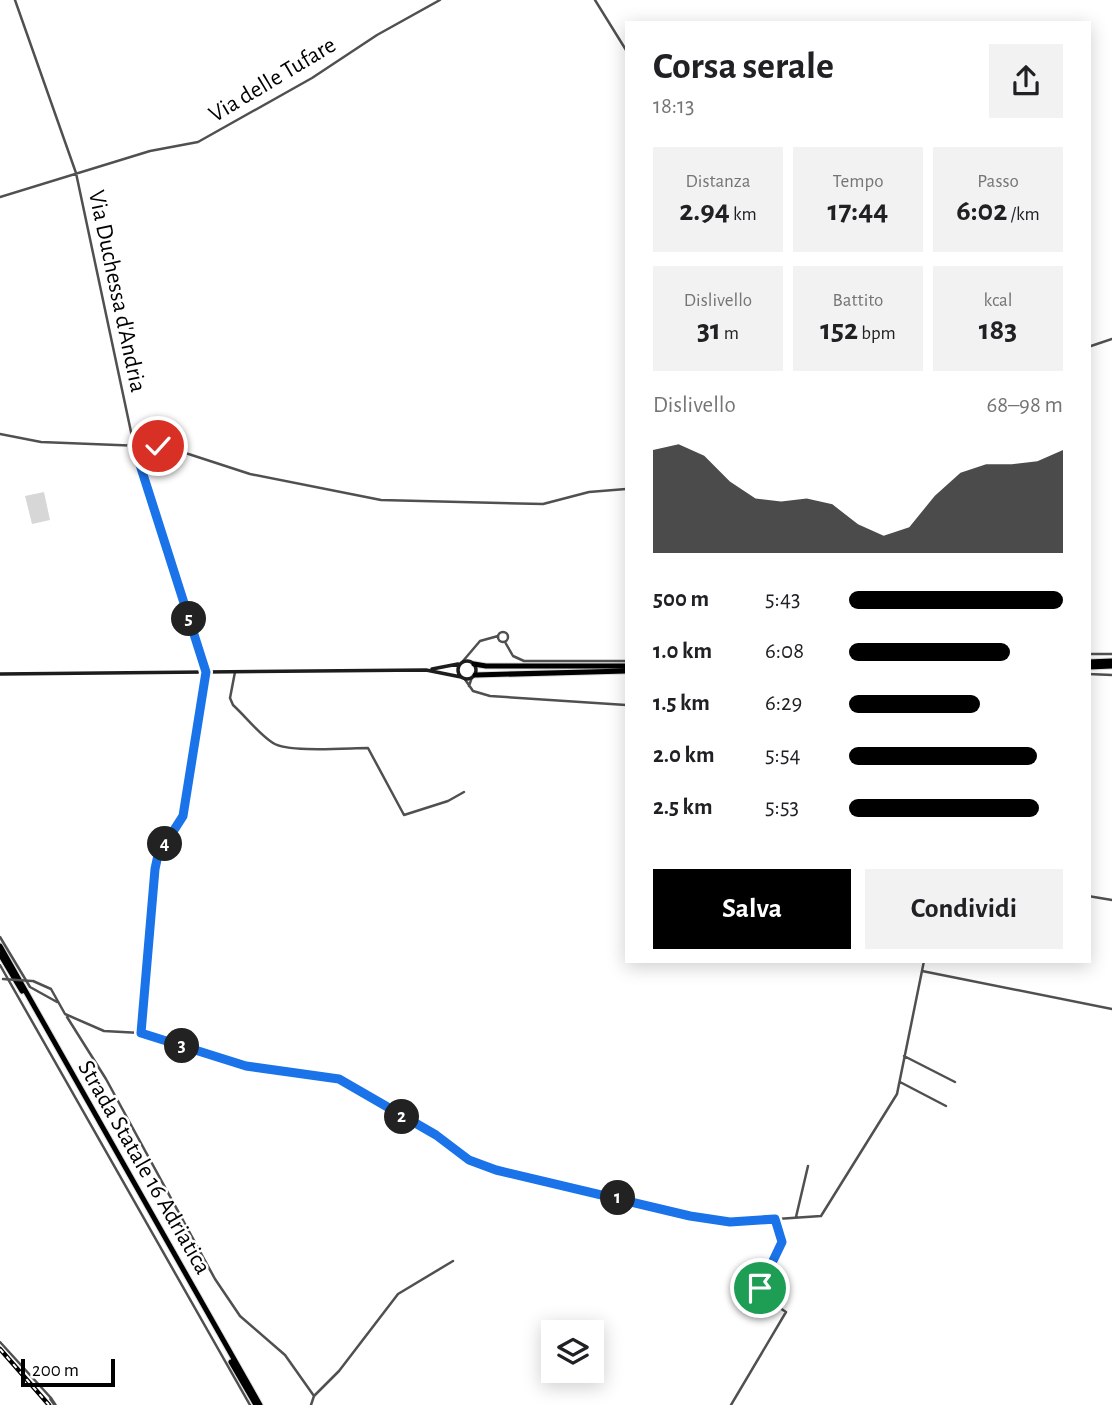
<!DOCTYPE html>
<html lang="it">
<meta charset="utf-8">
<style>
:root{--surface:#fff;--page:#f2f2f2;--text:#202124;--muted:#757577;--accent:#000}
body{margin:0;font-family:"Alegreya Sans",sans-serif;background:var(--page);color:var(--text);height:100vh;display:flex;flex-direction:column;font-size:26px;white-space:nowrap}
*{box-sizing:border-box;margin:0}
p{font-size:23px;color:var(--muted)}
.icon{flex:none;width:38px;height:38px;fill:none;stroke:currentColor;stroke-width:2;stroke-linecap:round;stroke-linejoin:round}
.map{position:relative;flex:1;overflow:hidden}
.details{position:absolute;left:625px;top:21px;width:466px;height:942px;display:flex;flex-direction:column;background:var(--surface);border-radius:0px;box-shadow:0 4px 18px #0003}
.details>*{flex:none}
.buttons{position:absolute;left:541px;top:1320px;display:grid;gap:14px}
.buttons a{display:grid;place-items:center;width:63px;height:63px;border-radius:0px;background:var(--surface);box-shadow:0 4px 18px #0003;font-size:35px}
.scale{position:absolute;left:21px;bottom:18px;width:94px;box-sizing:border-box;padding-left:7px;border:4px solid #000;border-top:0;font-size:19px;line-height:24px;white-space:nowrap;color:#000;-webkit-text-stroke:5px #fff;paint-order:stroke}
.pin{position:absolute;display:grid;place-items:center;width:60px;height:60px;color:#fff;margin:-30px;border:4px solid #fff;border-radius:50%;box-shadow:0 2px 7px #0007}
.km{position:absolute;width:35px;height:35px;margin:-18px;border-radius:50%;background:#222;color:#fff;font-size:19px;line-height:35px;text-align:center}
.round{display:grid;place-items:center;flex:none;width:74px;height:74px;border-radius:0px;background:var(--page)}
.summary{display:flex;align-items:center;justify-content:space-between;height:119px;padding:0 28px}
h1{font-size:38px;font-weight:700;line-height:52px}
.figures{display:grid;grid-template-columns:repeat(3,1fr);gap:10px;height:119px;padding:7px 28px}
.figures div{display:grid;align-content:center;border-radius:0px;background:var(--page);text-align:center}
.figures b{font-size:30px;font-weight:700}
.figures small{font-size:19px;font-weight:400}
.figures p{font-size:19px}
.chart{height:196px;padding:14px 28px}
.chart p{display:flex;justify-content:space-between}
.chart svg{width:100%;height:126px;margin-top:7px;fill:var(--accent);opacity:.7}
.cta{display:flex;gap:14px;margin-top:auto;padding:14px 28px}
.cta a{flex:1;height:80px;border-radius:0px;background:var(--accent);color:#fff;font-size:28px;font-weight:700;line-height:80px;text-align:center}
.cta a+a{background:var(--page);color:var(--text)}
ul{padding:0 28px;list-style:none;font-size:23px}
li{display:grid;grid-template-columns:112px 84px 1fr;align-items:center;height:52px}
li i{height:18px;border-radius:9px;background:var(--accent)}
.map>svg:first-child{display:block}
.green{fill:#d7d7d7}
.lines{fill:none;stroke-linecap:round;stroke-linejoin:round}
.trunk-casing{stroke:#dbdbdb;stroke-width:7}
.minor{stroke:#505050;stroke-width:2.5}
.tertiary{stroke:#505050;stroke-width:3.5}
.secondary{stroke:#1d1d1d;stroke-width:3.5}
.trunk{stroke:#000;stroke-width:5}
.rail-casing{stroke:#000;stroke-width:4.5}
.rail{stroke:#fff;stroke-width:2;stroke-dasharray:5;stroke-linecap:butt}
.minor-bridge{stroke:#505050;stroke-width:2.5}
.route-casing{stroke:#fff;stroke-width:14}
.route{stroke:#1a73e8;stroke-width:9}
.labels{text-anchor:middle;stroke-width:5;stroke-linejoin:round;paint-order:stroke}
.street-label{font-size:24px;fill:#000;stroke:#fff}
</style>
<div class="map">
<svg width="1112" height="1405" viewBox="0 0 1112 1405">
<rect width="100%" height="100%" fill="#fff"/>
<!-- green -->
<path class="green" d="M44 492 50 520 32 524 25 496Z"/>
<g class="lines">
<defs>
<path id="trunk" d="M1088 662 1112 661
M474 664 486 666H626
M1088 667 1112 666
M475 675 626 671
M0 946 260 1405
M0 954 22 991
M231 1362 256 1405"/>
</defs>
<!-- trunk casing -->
<use href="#trunk" class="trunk-casing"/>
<!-- minor -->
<path class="minor" d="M15 0 76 173 134 446 206 672 183 816 158 855 155 869 141 1033
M595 0 626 50
M0 197 150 151 198 142 312 78 377 35 440 0
M1088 347 1112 339
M0 434 41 442 167 447 250 474 381 500 543 504 589 492 626 489
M498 637a5 5 0 1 1 10 0a5 5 0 1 1-10 0Z
M505 642 513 656 524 661H626
M1088 654H1112
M463 661 480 641 498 636
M235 672 230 698 233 705C246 717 259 734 273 743 289 753 348 748 368 748L404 815 448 801 464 792
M1088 674 1112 675
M464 678 473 691 490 696 626 705
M469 686 472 677
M1088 896 1112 900
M0 937 30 987 57 1002
M0 965 250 1405
M922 971 1112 1009
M33 981 51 989 65 1014 104 1031 141 1033 246 1067 339 1079 436 1135 469 1160 496 1170 680 1214 730 1222 821 1216 897 1094 924 961
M67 1017 106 1079 215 1279 240 1316 285 1355 314 1396 311 1405
M904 1056 955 1082
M900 1082 946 1106
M796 1217 808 1166
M0 1342 51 1398
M314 1396 339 1371 398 1294 453 1261
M731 1405 786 1312 759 1294 782 1242 775 1220"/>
<!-- tertiary -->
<path class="tertiary" d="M51 1399 55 1405"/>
<!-- secondary -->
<path class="secondary" d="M458 670a9 9 0 1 1 18 0a9 9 0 1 1-18 0Z
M432 669 458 664
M0 674 426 670 461 677"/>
<!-- trunk -->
<use href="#trunk" class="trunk"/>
<defs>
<path id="rail" d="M0 1349 49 1405"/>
</defs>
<!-- rail casing -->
<use href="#rail" class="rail-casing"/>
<!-- rail -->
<use href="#rail" class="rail"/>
<!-- minor-bridge -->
<path class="minor-bridge" d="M3 979 32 981"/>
</g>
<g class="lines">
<defs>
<path id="route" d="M158 446H134L206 672 183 816 158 855 155 869 141 1033 246 1066 339 1079 436 1135 469 1160 496 1170 690 1216 730 1222 775 1219 782 1242 760 1288"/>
</defs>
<!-- route casing -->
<use href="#route" class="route-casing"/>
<!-- route -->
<use href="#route" class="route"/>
</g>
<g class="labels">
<!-- street labels -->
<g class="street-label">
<text transform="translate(272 79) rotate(-31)" y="8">Via delle Tufare</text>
<text transform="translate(118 291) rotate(78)" y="8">Via Duchessa d'Andria</text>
<text transform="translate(145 1167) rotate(60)" y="8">Strada Statale 16 Adriatica</text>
</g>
</g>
</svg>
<div class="buttons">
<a><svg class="icon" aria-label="layers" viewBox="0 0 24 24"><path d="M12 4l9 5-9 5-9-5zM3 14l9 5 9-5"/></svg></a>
</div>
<div class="scale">200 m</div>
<div class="pin" style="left:760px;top:1288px;background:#1e9e55"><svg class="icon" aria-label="arrive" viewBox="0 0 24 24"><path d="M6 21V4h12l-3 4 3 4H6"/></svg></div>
<div class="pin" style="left:158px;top:446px;background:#d93025"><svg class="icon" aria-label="check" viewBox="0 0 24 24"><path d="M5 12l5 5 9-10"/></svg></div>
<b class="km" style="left:618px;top:1198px">1</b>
<b class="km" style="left:402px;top:1117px">2</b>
<b class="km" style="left:182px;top:1046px">3</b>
<b class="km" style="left:165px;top:844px">4</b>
<b class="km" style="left:189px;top:619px">5</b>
<section class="details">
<div class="summary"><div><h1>Corsa serale</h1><p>18:13</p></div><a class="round"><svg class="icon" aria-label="share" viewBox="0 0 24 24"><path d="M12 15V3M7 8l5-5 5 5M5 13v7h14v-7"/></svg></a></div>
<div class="figures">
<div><p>Distanza</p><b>2.94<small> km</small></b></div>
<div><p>Tempo</p><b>17:44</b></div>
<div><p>Passo</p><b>6:02<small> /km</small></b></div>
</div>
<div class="figures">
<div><p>Dislivello</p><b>31<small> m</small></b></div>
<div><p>Battito</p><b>152<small> bpm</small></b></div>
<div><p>kcal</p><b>183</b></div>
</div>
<div class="chart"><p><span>Dislivello</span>68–98 m</p>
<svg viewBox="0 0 160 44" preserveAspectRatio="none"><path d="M0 44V8L10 6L20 10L30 19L40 25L50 26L60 25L70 27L80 34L90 38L100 35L110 24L120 16L130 13L140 13L150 12L160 8V44z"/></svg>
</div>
<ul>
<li><b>500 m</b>5:43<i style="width:100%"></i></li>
<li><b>1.0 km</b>6:08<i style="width:75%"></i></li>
<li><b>1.5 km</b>6:29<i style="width:61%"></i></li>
<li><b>2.0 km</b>5:54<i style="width:88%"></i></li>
<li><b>2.5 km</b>5:53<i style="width:89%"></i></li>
</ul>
<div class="cta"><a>Salva</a><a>Condividi</a></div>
</section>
</div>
